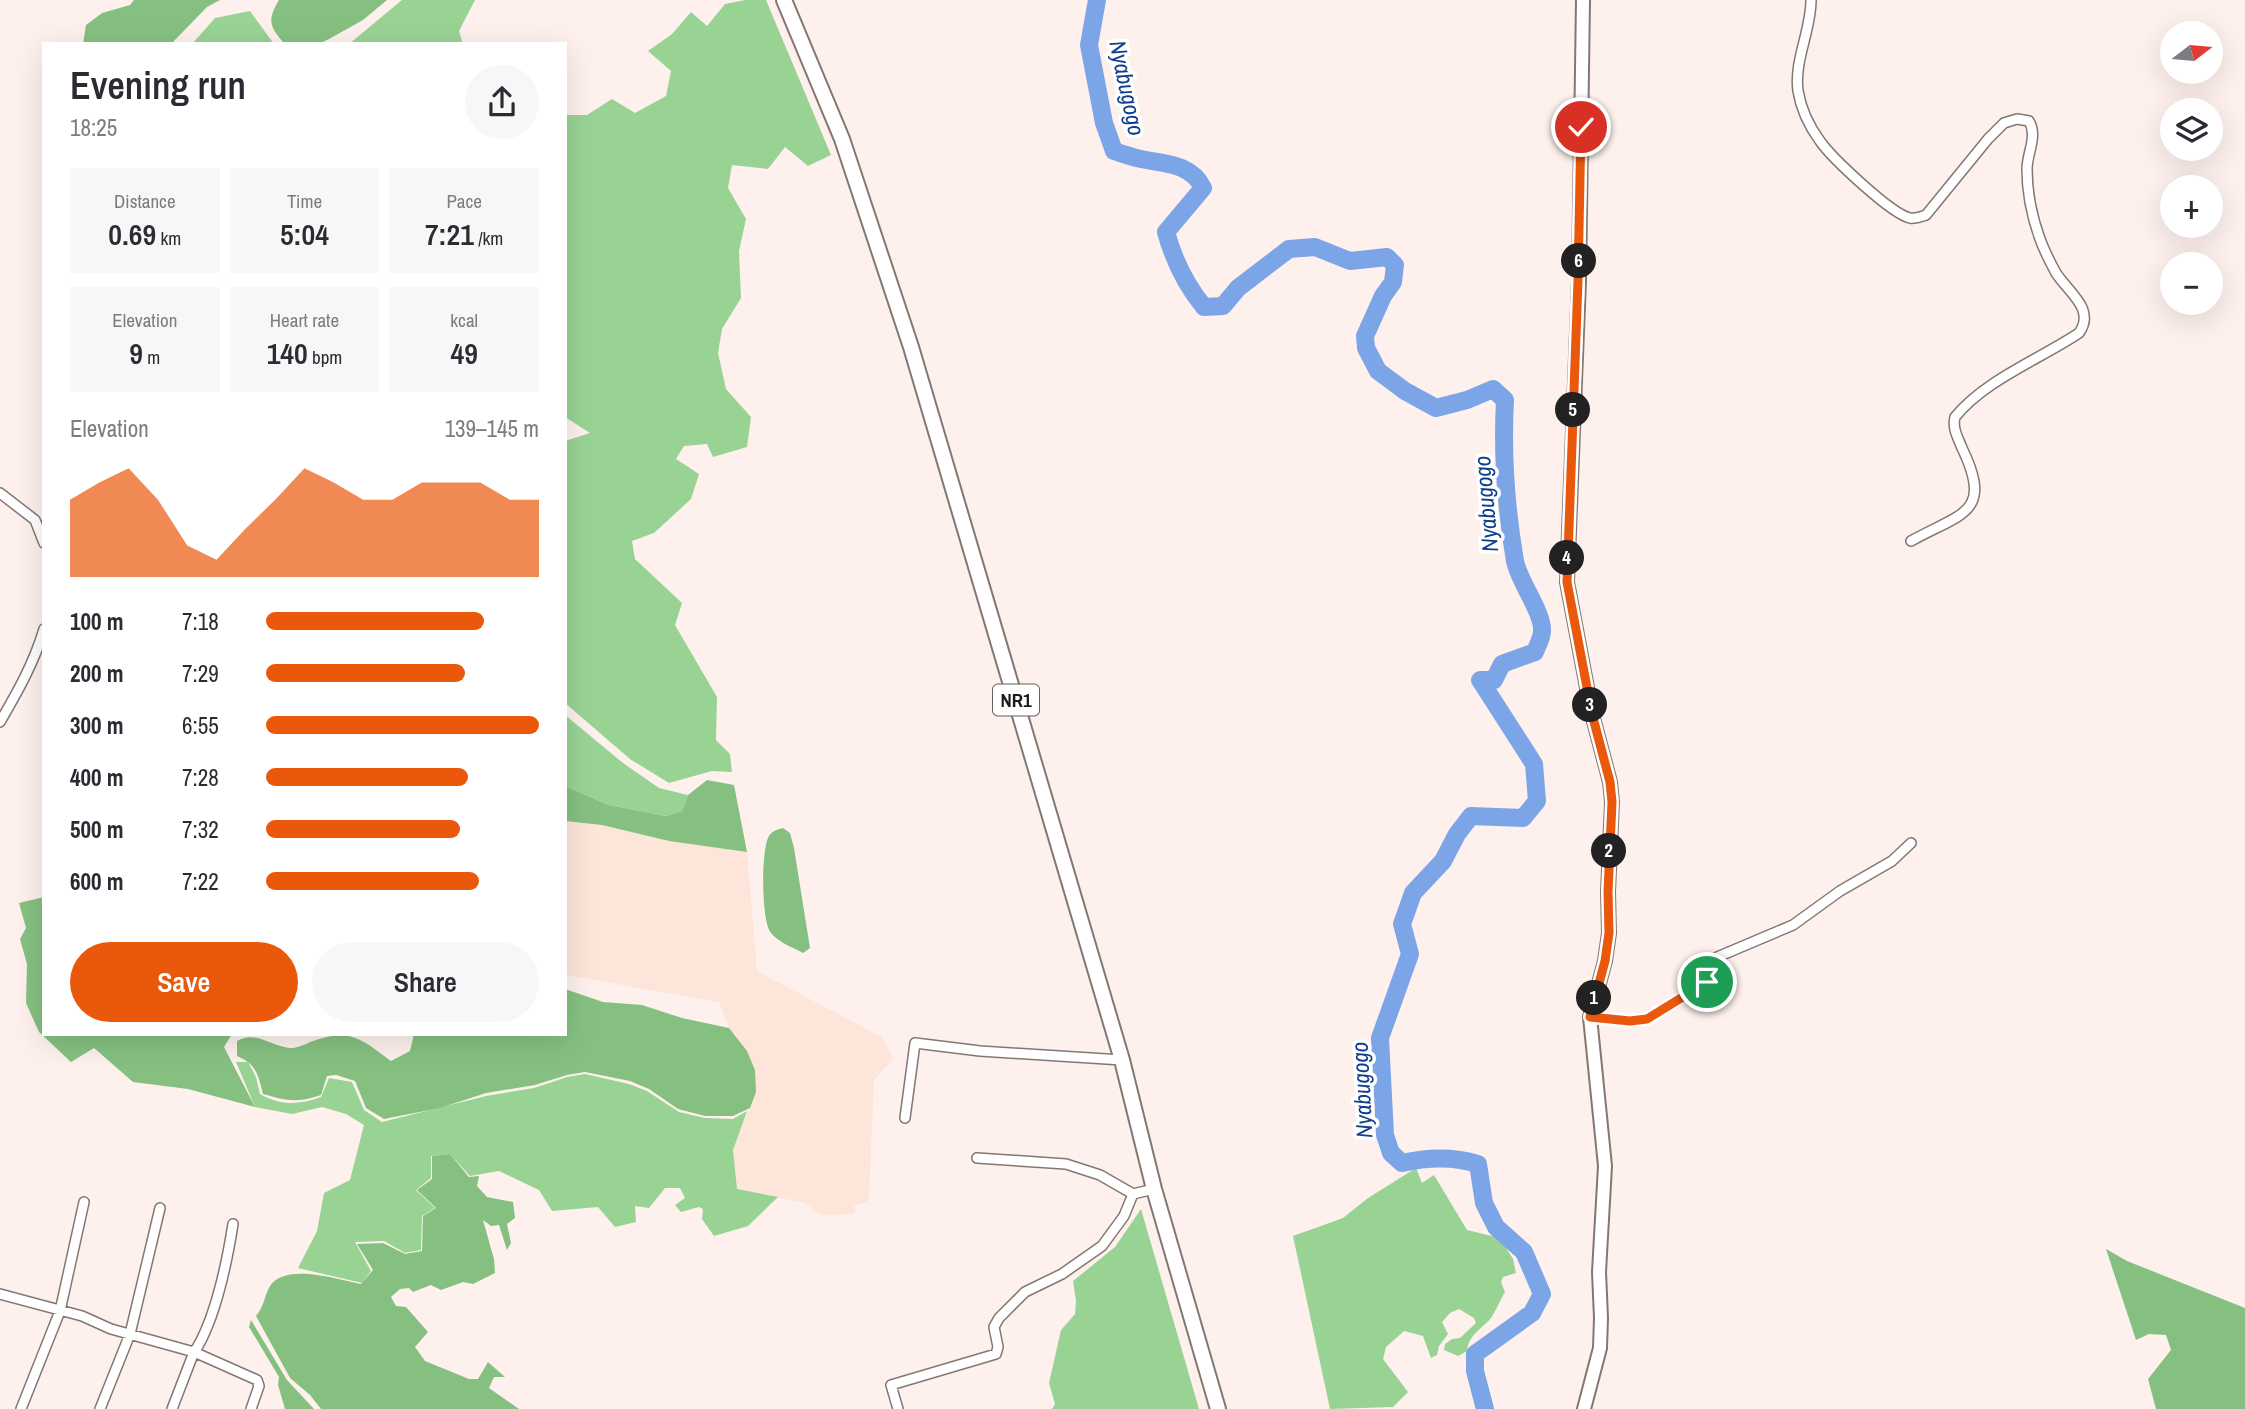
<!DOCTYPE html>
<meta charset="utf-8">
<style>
:root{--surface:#fff;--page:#f7f7f7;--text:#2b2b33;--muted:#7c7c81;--accent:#ea580c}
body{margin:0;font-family:"Archivo Narrow",sans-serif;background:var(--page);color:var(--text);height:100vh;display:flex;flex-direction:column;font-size:26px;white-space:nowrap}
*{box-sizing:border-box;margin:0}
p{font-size:23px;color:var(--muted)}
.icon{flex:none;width:38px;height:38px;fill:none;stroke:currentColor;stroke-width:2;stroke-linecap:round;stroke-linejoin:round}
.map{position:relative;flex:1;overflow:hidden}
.side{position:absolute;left:42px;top:42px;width:525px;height:994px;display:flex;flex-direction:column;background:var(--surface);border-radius:0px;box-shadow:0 7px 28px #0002}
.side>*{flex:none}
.needle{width:46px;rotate:74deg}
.controls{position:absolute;left:2160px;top:21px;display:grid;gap:14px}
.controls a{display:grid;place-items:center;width:63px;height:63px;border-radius:50%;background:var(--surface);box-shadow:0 7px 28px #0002;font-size:35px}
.pin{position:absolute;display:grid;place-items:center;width:60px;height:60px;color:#fff;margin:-30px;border:4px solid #fff;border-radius:50%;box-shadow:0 2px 7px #0007}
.km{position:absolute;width:35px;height:35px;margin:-18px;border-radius:50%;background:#222;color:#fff;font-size:19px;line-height:35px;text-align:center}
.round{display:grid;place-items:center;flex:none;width:74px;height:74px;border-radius:37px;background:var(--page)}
.overview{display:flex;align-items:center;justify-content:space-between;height:119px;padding:0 28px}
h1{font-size:38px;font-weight:600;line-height:52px}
.stats{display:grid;grid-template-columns:repeat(3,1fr);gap:10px;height:119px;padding:7px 28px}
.stats div{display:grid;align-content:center;border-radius:0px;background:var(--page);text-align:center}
.stats b{font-size:30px;font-weight:600}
.stats small{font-size:19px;font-weight:400}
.stats p{font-size:19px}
.chart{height:196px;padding:14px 28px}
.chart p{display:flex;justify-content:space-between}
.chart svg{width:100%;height:126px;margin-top:7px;fill:var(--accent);opacity:.7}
.button{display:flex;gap:14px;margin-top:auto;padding:14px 28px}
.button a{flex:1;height:80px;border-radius:42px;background:var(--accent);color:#fff;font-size:28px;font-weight:600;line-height:80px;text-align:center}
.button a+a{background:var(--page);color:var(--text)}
ul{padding:0 28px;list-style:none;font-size:23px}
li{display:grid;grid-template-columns:112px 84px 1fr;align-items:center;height:52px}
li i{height:18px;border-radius:9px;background:var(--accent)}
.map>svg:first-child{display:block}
.industrial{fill:#fde5da}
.green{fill:#98d394}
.forest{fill:#85c081}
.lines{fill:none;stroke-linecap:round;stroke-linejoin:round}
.river{stroke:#7ca5e8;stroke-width:18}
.minor-casing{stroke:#847772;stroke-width:12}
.secondary-casing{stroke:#847772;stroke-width:16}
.trunk-casing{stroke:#847772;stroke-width:18}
.minor{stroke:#fff;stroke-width:9}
.secondary{stroke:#fff;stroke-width:12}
.trunk{stroke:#fff;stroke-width:14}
.route-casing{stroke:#fff;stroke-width:14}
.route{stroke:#ea580c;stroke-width:9}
.labels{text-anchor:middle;stroke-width:7;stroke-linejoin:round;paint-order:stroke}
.shield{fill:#fff;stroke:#625f5d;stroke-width:2}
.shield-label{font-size:19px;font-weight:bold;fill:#1f1a18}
.water-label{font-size:23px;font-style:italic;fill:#0f3f8c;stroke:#fff}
</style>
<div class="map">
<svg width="2245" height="1409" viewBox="0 0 2245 1409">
<rect width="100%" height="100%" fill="#fef1ed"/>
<!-- industrial -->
<path class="industrial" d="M565 821 602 825 669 841 747 852 757 971 882 1037 893 1059 874 1080 869 1198 867 1202 855 1205 854 1214 820 1215 805 1203 737 1189 733 1150 740 1127 750 1108 747 1051 729 1028 719 1002 565 975Z"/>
<!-- green -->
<path class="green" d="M402 0H475L459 31 463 44H349Z
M745 0H766L831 155 808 166 785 147 768 169 732 165 728 188 746 219 739 251 741 298 722 329 718 353 726 389 751 417 747 447 713 457 707 444 684 446 676 459 699 474 691 499 654 533 632 541 635 559 682 603 675 625 717 697 716 740 730 754 732 772 712 771 669 783 630 759 565 703V441L590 433 565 417V115H587L612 99 635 113 666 96 671 71 648 51 672 34 691 12 707 26 725 4Z
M250 11 274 44H192L215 18Z
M565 715 623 763 659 788 688 795 682 811 666 816 609 805 565 786Z
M236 1062H248L256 1077 260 1094C280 1106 300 1105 321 1097L329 1078 352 1082 364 1110 382 1122 486 1096 534 1088 567 1077 585 1074 629 1084 647 1091 679 1112 705 1118 733 1119 747 1111 733 1150 737 1189 778 1197 748 1226 714 1236 702 1219 703 1209 699 1207 681 1212 675 1205 685 1198 680 1188H665L649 1208 635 1206 636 1222 615 1227 598 1207 552 1211 539 1190 499 1171 470 1176 450 1154 431 1156V1178L416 1190 435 1208 422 1216 421 1250 405 1253 384 1241 355 1242 371 1271 362 1283 298 1268 317 1231 324 1193 350 1180 364 1125 346 1114 322 1107 292 1114 255 1107Z
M1416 1168 1422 1183 1434 1175 1467 1230 1500 1238 1513 1259 1516 1273 1503 1277 1501 1282 1505 1292C1500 1300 1496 1311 1491 1318 1481 1330 1469 1334 1467 1351L1458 1356 1444 1350 1445 1344 1452 1339 1460 1338 1476 1323 1474 1318 1459 1309 1450 1313 1442 1322 1448 1334 1439 1346 1437 1355 1431 1358 1423 1336 1404 1331 1386 1347 1383 1359 1408 1392 1393 1407 1330 1409 1293 1236 1343 1218 1368 1198Z
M1141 1209 1199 1409H1052L1055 1404 1049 1383 1061 1330 1075 1314 1076 1301 1073 1281 1115 1247Z"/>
<!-- forest -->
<path class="forest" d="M134 0H220L207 7 171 44H83L86 25 102 13 130 5Z
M279 0H387L363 20 329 39 318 44H285C269 27 267 20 279 0Z
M707 780 734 785 747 852 669 841 602 825 565 821V786L609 805 666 816 682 811 688 795Z
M783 828 790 833 794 848 810 948 803 953C792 947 778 942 771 933 761 921 761 848 769 836 772 831 778 829 783 828Z
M44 897V1034H232L224 1047 255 1107 188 1089 133 1082 94 1048 71 1062 39 1032 26 1003 27 964 20 939 26 928 19 903Z
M565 989 603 1002 642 1005 682 1018 729 1028 747 1051 755 1070 756 1092 750 1108 733 1116H705L678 1109 649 1089 630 1081 585 1072 567 1075 535 1085 486 1093 440 1108 384 1119 366 1108 355 1081 336 1075 327 1076 321 1095C297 1103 287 1101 263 1094 258 1074 256 1064 237 1056V1041C255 1030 271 1046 290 1048 298 1049 308 1042 316 1040 352 1028 364 1041 391 1061L410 1051 414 1034H565Z
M450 1154 469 1177 479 1176 477 1186 487 1197 513 1202 515 1218 507 1224 511 1243 507 1250 499 1225 491 1226 483 1220 494 1259 495 1273 473 1284 463 1282 441 1290 431 1285 413 1292 409 1288 400 1289 391 1297 396 1306 406 1307 428 1332 415 1347 425 1361 469 1379H478L488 1362 505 1377H494L489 1388 519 1409H321L310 1395 290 1378 256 1316C265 1305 264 1296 270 1286 286 1262 339 1280 361 1284L373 1270 357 1244 383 1243 405 1254 422 1251 423 1216 436 1208 417 1190 432 1179V1156Z
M2106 1249 2127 1261 2245 1308V1409H2156L2148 1379 2171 1350 2166 1335 2149 1334 2136 1340Z
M251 1320 287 1380 314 1409H285L278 1385 279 1377 249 1327Z"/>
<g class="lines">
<!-- river -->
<path class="river" d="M1097 0 1089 45 1104 123 1114 151C1123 154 1131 157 1141 159 1164 164 1191 163 1203 188L1166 232C1174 261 1185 284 1204 307L1223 306 1238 288 1289 249 1315 247 1350 261 1387 257 1395 265 1393 282 1383 296 1365 336 1366 348 1378 371 1405 391 1436 408 1467 400 1493 389 1505 400C1502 455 1506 508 1515 561 1519 582 1543 612 1542 631 1542 638 1537 646 1535 652L1502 664 1494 680H1480L1534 764 1537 801 1523 818 1471 816 1457 834 1443 861 1413 893 1402 924 1410 954 1380 1038 1385 1135 1391 1153 1402 1163C1428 1157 1452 1156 1478 1164L1484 1203 1496 1227 1524 1252 1542 1294 1532 1313 1475 1354V1371L1485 1409"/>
<defs>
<path id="minor" d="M1811 0C1811 31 1794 60 1798 91 1801 109 1809 126 1820 141 1831 157 1891 214 1910 218 1916 219 1920 217 1926 215L1988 139 2004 123 2017 119 2029 121C2038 136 2027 153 2027 169 2027 192 2032 217 2040 239 2044 250 2050 262 2056 273 2068 292 2096 309 2079 333 2040 359 1985 380 1955 417 1952 428 1958 438 1962 448 1994 514 1961 513 1911 541
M0 493 35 520 44 543
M0 722C18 691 34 663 44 629
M1590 1017 1630 1021 1647 1019 1706 984 1710 965 1715 958 1793 925 1840 891 1892 861 1911 843
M905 1118 915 1043 980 1051 1122 1060
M977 1158 1066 1164 1100 1175 1133 1194
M0 1294 82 1316 111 1329 194 1352C202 1342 206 1330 211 1317 222 1286 228 1256 233 1224
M21 1409 60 1311 84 1202
M100 1409 130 1334 160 1208
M172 1409 194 1352 257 1380 259 1386 251 1409
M898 1409 891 1385 996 1354 998 1347 994 1327 999 1318 1025 1292 1062 1274 1102 1246 1124 1216 1133 1194 1154 1189"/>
<path id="secondary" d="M1583 0 1579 281 1567 582 1592 714 1610 782 1612 802 1608 892 1609 933 1605 961 1590 1017 1605 1166 1599 1272 1601 1318 1600 1348 1584 1409"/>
<path id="trunk" d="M784 0 842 139 911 347 1122 1060 1154 1189 1218 1409"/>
</defs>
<!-- minor casing -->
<use href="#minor" class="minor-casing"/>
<!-- secondary casing -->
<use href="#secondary" class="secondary-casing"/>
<!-- trunk casing -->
<use href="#trunk" class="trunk-casing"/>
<!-- minor -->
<use href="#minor" class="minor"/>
<!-- secondary -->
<use href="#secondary" class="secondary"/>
<!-- trunk -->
<use href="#trunk" class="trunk"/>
</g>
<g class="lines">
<defs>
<path id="route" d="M1581 127 1578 281 1567 582 1592 714 1610 782 1612 802 1608 892 1609 933 1605 961 1590 1017 1630 1021 1647 1019 1707 982"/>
</defs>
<!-- route casing -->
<use href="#route" class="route-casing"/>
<!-- route -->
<use href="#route" class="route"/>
</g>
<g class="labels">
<!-- shield labels -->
<rect class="shield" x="993" y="684.5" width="46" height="31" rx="5"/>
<g class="shield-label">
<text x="1016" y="707">NR1</text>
</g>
<!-- water labels -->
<g class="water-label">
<text transform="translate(1127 88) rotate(78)" y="8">Nyabugogo</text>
<text transform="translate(1486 504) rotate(-95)" y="8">Nyabugogo</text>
<text transform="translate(1362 1090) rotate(-93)" y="8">Nyabugogo</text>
</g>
</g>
</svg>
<div class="controls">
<a><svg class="needle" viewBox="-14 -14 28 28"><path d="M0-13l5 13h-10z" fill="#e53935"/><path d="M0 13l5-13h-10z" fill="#7c7c81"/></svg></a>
<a><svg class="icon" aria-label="layers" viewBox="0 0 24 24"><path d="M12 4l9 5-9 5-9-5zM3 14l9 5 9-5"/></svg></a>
<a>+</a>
<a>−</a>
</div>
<div class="pin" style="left:1707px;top:982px;background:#1e9e55"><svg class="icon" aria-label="arrive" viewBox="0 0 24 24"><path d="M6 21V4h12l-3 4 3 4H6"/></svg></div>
<div class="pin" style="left:1581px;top:127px;background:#d93025"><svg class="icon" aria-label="check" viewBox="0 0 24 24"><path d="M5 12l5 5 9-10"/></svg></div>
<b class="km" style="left:1594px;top:998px">1</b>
<b class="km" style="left:1609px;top:851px">2</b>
<b class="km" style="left:1590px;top:705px">3</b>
<b class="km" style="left:1567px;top:558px">4</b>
<b class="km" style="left:1573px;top:410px">5</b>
<b class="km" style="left:1579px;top:261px">6</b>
<section class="side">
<div class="overview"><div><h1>Evening run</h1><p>18:25</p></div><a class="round"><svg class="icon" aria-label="share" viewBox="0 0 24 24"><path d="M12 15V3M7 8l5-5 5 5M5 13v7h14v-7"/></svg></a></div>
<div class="stats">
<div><p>Distance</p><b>0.69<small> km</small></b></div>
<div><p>Time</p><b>5:04</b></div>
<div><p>Pace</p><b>7:21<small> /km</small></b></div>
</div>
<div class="stats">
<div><p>Elevation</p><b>9<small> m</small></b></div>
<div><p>Heart rate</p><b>140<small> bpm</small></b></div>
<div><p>kcal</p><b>49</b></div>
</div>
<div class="chart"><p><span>Elevation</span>139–145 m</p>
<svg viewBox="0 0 160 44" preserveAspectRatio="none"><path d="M0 44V17L10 11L20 6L30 17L40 33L50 38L60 27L70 17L80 6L90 11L100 17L110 17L120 11L130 11L140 11L150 17L160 17V44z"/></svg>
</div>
<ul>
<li><b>100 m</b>7:18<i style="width:80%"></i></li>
<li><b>200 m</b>7:29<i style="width:73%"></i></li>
<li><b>300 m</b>6:55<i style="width:100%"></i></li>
<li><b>400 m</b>7:28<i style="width:74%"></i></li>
<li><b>500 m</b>7:32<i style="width:71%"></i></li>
<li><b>600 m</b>7:22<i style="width:78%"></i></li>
</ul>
<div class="button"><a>Save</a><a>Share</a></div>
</section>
</div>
